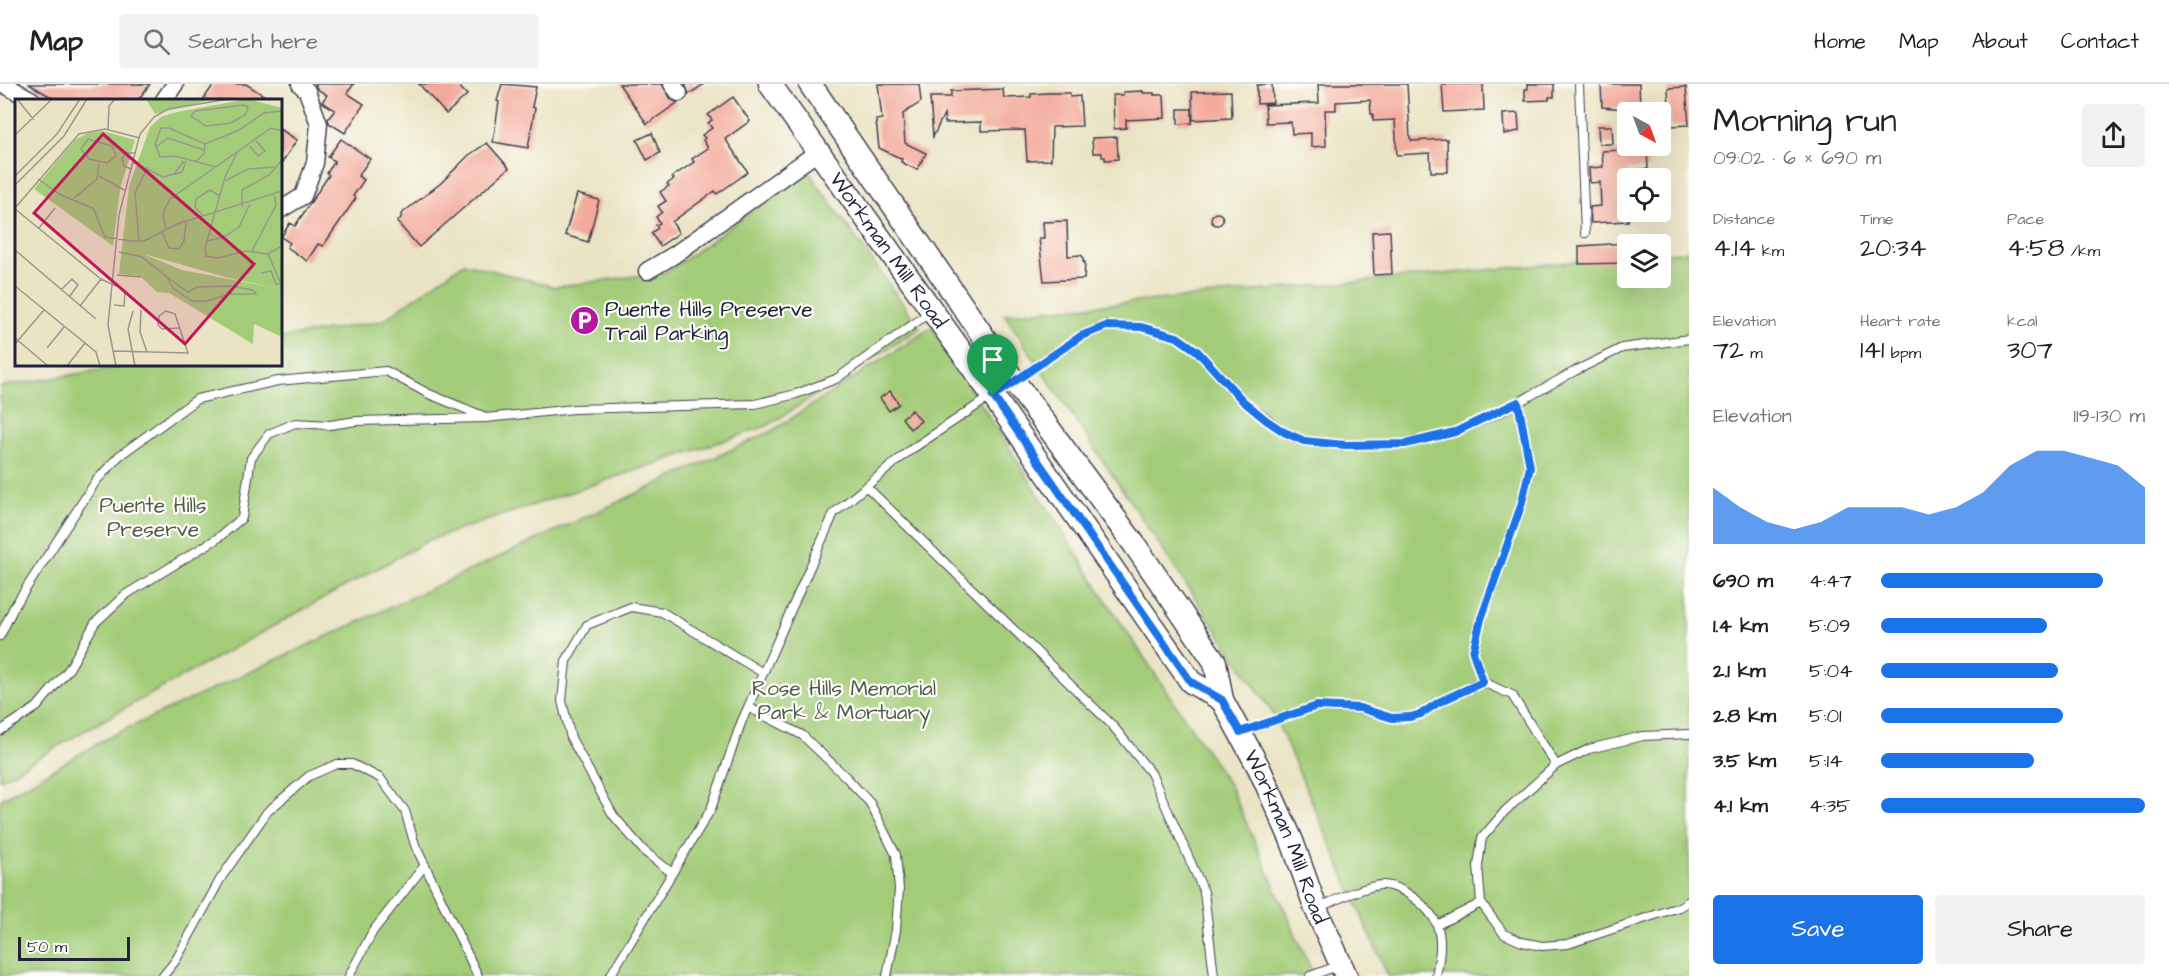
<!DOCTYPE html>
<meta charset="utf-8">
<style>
:root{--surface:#fff;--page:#f2f2f2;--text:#222;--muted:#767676;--line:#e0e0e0;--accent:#1a73e8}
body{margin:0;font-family:"Architects Daughter",sans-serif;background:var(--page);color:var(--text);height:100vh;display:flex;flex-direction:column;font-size:22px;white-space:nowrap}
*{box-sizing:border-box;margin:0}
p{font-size:20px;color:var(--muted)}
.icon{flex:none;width:33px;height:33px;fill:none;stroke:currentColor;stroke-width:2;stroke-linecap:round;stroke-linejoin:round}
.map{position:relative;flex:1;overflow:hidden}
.panel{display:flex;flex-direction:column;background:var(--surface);width:480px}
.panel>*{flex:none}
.needle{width:39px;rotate:139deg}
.fabs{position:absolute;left:1617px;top:18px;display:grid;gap:12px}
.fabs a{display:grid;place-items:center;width:54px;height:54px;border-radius:6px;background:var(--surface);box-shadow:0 6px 24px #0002;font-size:30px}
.scale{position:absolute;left:18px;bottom:15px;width:112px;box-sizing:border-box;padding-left:6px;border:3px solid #22223b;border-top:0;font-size:16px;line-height:21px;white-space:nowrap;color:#22223b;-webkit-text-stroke:4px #fdfcf7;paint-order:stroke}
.pin{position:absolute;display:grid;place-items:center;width:51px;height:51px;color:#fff;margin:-62px -26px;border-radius:50% 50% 50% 0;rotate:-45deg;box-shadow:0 0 6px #0007}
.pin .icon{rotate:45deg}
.round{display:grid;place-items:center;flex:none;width:63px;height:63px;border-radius:6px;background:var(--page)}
.headline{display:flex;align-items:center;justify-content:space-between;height:102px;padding:0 24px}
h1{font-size:33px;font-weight:600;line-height:45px}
.metrics{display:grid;grid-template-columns:repeat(3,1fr);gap:9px;height:102px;padding:6px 24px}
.metrics div{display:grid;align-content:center}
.metrics b{font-size:26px;font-weight:600}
.metrics small{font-size:16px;font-weight:400}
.metrics p{font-size:16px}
.chart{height:168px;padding:12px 24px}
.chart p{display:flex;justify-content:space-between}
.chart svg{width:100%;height:108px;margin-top:6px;fill:var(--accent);opacity:.7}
.action{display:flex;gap:12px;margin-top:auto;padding:12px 24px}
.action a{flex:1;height:69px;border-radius:6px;background:var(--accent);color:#fff;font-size:24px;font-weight:600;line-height:69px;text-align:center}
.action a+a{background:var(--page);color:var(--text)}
ul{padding:0 24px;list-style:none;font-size:20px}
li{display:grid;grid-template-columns:96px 72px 1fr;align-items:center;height:45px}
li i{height:15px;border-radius:8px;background:var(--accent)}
header{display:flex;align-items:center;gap:36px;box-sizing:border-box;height:84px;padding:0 30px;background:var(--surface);border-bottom:2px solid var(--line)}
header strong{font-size:28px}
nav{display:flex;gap:33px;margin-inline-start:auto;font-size:21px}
.search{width:420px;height:54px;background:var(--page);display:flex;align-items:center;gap:15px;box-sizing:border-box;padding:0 21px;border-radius:6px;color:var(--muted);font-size:22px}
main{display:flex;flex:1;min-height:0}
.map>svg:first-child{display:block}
.green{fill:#a3cc78;stroke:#62775a;stroke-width:1.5}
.building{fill:#f3aa9b}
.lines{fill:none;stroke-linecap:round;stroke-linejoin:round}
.lane-casing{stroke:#403f50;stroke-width:10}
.street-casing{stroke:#403f50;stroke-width:19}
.secondary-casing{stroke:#403f50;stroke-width:25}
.lane{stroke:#fff;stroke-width:8}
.street{stroke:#fff;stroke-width:16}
.secondary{stroke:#fff;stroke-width:22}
.route-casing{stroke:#fff;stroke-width:12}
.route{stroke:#1a73e8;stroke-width:8}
.labels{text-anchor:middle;stroke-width:4.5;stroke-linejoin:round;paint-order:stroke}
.street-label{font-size:21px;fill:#22223b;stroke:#fdfcf7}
.poi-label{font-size:21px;fill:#22223b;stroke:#fdfcf7;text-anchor:start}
.park-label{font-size:21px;fill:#4f5e50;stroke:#fdfcf7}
.inset-road{fill:none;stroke:#9a968e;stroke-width:1.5}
.view{fill:#c2185b;fill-opacity:0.15;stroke:#c2185b;stroke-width:3}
.inset-edge{fill:none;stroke:#22223b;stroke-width:3}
</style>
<header>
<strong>Map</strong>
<div class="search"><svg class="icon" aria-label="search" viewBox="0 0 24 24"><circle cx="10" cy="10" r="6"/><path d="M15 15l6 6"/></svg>Search here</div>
<nav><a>Home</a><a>Map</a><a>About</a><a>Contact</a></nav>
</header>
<main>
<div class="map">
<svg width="1689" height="892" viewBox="0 0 1689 892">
<rect width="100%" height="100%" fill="#fdfcf7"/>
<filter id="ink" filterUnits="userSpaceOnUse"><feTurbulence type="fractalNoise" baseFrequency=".0167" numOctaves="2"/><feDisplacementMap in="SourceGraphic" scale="12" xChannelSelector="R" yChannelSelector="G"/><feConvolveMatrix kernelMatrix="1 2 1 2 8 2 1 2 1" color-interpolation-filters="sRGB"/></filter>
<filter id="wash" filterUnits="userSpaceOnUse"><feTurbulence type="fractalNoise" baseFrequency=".008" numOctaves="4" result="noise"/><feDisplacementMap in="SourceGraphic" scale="24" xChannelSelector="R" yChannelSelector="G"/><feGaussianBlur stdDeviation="1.35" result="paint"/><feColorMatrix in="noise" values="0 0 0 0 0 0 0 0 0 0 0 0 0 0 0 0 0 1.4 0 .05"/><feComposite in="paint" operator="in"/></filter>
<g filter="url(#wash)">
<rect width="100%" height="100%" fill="#eae4c5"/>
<!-- green -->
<path class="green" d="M808 87 920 244 767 342 429 456 91 643 0 696V303L129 281 280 280 281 254 382 237 464 179 555 203 667 188Z
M1689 167V892H1388L1274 631 1004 230 1627 173 1628 194H1660L1661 170Z
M932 243 1115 530 1230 702 1314 892H0V716L111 652 772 347Z"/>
<g id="blocks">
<!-- building -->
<path class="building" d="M29 0H150L138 16H56Z
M214 0H246L271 16H203Z
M315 0H354L347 9 364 20 345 49 329 39 328 35 335 26 322 18 327 11 317 5Z
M419 0H457L467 11 446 30Z
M502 0 536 3 532 23 535 24 528 64 493 58 499 18 497 17Z
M619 0H662L671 15 677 19 647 40Z
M685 0H704L689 10Z
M878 0H919L921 18 903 30 905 59 926 69 917 86 901 78 902 75 879 64 876 36 882 35Z
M1272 0 1273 19 1257 20V1Z
M1318 0H1407L1410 54 1412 57 1447 55 1448 88H1431L1430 69 1397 71 1395 36 1373 37V30H1371L1370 16 1336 18V26H1325L1326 62 1311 63V49L1292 50 1291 38 1266 39 1265 21 1319 19Z
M1442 0H1483L1484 26 1444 28Z
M1528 0H1554V13H1549V16L1525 17V5H1528Z
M1601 0H1639L1640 22 1626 23 1625 25 1602 23Z
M1686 3 1689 41 1670 42 1668 4Z
M1003 5 1004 14 1031 13V10L1048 9H1070V13L1080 12 1082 42 1052 43 1051 76 1027 77 1025 46 981 47V38L945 39 944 30 933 53 930 13H951V7Z
M1143 7V9H1154V11H1164L1165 34 1126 36V44L1114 45 1113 11H1123V8Z
M1231 7 1232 34 1193 36 1192 8Z
M733 13 750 37 725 55 748 88 717 110 715 107 672 138 679 149 660 162 651 149 658 144 656 141 660 139 656 133 662 128 658 122 666 117 660 108 669 102 667 100 674 95 672 93 694 78 692 75 708 64 703 56 705 54 702 51 712 44 708 39 712 36 708 31Z
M1178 25H1192V39L1178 40Z
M1518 29 1519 47 1504 50 1503 30Z
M1598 42H1612L1613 60H1599Z
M280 45 297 56 280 81Z
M652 49 660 69 647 76 637 56Z
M1117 53 1118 75 1105 76V73H1102V69H1093L1092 54Z
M341 55 370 75 358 92 364 96 353 112 356 114 323 162 318 160 307 177 287 163 290 159 281 153 290 139 295 142 329 91 327 89 335 77 328 73Z
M487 59 509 84 419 163 397 138 401 134V130L441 99 469 71Z
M1647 65 1648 85 1628 86V137L1591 139 1590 123 1601 122 1600 98 1590 99 1589 84 1603 83 1602 67Z
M577 110 599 116 588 158 565 151Z
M1211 135a6 6 0 1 1 12 0a6 6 0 1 1-12 0Z
M1067 137 1068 172 1081 171 1083 173V178H1085L1084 195 1044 197 1039 154H1044L1043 138Z
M1390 147 1392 190 1374 191 1372 148Z
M1628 159V179L1579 180V162Z
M890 307 899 320 889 327 880 314Z
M912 326 921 337 910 345 902 334Z"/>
</g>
</g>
<g filter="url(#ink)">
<use href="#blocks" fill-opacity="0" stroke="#403f50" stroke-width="1.5"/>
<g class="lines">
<defs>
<path id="lane" d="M1579 0 1585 149
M1518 318 1530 383 1521 422 1481 535 1473 568 1483 598 1512 611 1556 681
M867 403 1112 641 1151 689 1204 808 1214 892
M0 552 14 523 96 397 119 372 197 315 278 297 386 287 429 310 483 332
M748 623 802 651 846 693 870 719 896 771 899 805 896 846 887 892
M0 647 37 623 69 585 95 539 125 511 218 454 242 434 251 374 269 350 295 339 330 341 356 337 486 334 574 325 755 320 796 310 836 295 932 227
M1242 648 1317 622 1360 625 1392 634 1410 633 1421 630 1439 618 1483 598
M1689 650 1643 652 1589 665 1556 681 1505 727 1482 754 1478 782 1481 819 1504 850 1522 858 1542 862 1568 860 1679 823 1689 817
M672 789 644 767 613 731 571 654 562 617 566 577 587 541 631 523 662 528 763 589
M1318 824C1333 817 1368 800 1384 801 1403 802 1430 823 1437 841 1443 858 1439 876 1436 892
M1437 841 1481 819
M163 892 176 876 221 794 267 728 309 692 337 680H352L380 694 405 727 415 761 478 892
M349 892 373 847 425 781
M610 892 711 725 741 639 834 429 909 367 1081 252 1106 242 1141 243 1177 253 1197 267 1243 317 1284 348 1304 357 1345 361 1405 360 1455 348 1501 328 1575 287 1622 264 1689 255
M1310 892 1340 881"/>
<path id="street" d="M3 0 32 16
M672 0 679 9
M164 16 175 0
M280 126 303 112 315 79 319 40 307 7 300 0
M647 187 674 171 819 67"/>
<g id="secondary">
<path id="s1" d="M770 0 993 312 1191 598 1222 616"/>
<path id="s2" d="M810 0 1014 297 1134 460 1215 578 1222 616 1259 684 1292 757 1316 825 1346 892"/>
</g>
</defs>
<!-- lane casing -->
<use href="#lane" class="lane-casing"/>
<!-- street casing -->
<use href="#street" class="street-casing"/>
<!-- secondary casing -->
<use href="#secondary" class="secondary-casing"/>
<!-- lane -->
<use href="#lane" class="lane"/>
<!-- street -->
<use href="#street" class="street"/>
<!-- secondary -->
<use href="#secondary" class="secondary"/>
</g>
</g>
<g class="lines" filter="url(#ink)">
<defs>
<path id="route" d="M1106 242 1141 243 1177 253 1197 267 1243 317 1266 336 1284 348 1304 357 1345 361 1405 360 1455 348 1518 318 1530 383 1521 422 1481 535 1473 568 1483 598 1439 618 1421 630 1410 633 1392 634 1360 624 1317 622 1240 648 1222 616 1191 598 993 312 1081 252Z"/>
</defs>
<!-- route casing -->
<use href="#route" class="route-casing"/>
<!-- route -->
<use href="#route" class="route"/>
</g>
<!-- icons -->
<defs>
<symbol id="parking-disc" viewBox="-11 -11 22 22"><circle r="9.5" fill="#b5179e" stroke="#fdfcf7"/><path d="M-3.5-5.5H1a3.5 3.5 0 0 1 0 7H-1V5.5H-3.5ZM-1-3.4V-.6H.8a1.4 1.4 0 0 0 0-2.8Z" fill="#fff"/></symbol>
</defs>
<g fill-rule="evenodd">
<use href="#parking-disc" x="568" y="220" width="33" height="33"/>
</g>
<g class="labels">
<!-- street labels -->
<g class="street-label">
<text dy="7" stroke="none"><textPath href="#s1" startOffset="204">Workman Mill Road</textPath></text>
<text dy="7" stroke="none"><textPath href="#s2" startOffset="896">Workman Mill Road</textPath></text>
</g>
<!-- poi labels -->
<g class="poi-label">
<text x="605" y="232">Puente Hills Preserve<tspan x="605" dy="24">Trail Parking</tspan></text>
</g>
<!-- park labels -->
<g class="park-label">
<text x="153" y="428">Puente Hills<tspan x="153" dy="24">Preserve</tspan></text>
<text x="844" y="611">Rose Hills Memorial<tspan x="844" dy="24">Park &amp; Mortuary</tspan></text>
</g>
</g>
<!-- overview -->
<g transform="translate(15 15)">
<rect width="267" height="267" fill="#eae4c5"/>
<path d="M131 0H199L140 15ZM233 0 267 9V238L239 225 238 245 154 194 142 193 125 177 104 175 114 87 135 28 146 18 162 13ZM129 155 210 178 266 190 167 171ZM88 32 120 41 105 90 98 147 19 90 60 41 75 33Z" fill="#a3cc78" fill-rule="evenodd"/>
<path class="inset-road" d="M2 0 19 21M229 6 233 8 231 15 216 24 191 27 176 17 180 12ZM93 30 94 7 100 0M0 36 37 0M73 40 97 47 101 57 92 64 74 60 66 50ZM190 45 224 31 249 14 267 12M235 47 243 57 250 52 241 42M141 48 153 39 189 51M222 54 210 78 190 149 191 157 202 159 231 152 253 155 265 148M181 62 189 55 190 45 154 29H146L140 45 145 58 160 57 201 68M118 63 148 78 159 75 169 62M116 70 109 67 107 59 112 54H120M159 75 167 73 171 62M0 77 42 35 65 0M84 77 109 91M23 80 46 96 78 109 90 138 117 142H129L162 125 267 92M210 82 233 70 259 68M0 86 49 37 72 0M59 99 82 80 84 64M227 108V91L254 76 267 61M0 109 64 35 90 30 125 39M0 110 86 180 101 187M188 117 180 108 181 100 195 91 205 97M24 129 40 109M151 132 148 114 155 100 256 29 267 32M147 133 154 149 164 150 169 142 171 123M267 137V157M124 142 120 94 133 68M192 142 209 138 224 128 235 105M0 151 81 220M237 152 261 106 259 94M104 153 127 158 152 178 158 189 177 202H192L215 195H241L238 191 215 187 182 188 173 193 152 178M246 174 256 172 261 185H266L253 155M102 176 126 178M0 187 81 253 85 267M46 191 57 180 63 186 54 198M99 206 109 207 110 192M65 207 86 180M126 211 125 233 132 253M113 230 120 267M113 230 118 212M0 239 33 267M0 245 29 211M32 249 49 228M99 252 173 254 160 215 151 212 144 217 143 226 147 230 164 229M52 267 70 244M101 267 93 226 104 116 125 35 139 18 153 10 214 0"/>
<path class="view" d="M88 35 239 165 170 245 19 114Z"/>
<rect width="267" height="267" class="inset-edge"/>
</g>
</svg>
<div class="fabs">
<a><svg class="needle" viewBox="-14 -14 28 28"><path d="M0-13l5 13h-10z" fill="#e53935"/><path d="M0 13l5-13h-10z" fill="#767676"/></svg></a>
<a><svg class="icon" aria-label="locate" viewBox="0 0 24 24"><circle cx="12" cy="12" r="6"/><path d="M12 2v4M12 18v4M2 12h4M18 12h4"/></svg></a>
<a><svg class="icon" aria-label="layers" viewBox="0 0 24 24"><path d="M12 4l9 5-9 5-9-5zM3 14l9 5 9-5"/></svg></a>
</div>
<div class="scale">50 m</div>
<div class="pin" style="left:993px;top:312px;background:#1e9e55"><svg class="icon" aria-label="arrive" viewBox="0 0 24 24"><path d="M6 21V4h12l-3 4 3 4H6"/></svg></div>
</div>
<section class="panel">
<div class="headline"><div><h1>Morning run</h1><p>09:02 · 6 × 690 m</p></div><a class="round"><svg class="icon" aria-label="share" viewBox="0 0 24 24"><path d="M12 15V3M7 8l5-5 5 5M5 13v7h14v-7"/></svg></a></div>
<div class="metrics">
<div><p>Distance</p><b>4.14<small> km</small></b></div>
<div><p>Time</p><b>20:34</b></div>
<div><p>Pace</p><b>4:58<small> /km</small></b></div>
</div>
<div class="metrics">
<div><p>Elevation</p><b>72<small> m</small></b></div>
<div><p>Heart rate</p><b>141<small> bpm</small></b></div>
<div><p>kcal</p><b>307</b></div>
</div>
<div class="chart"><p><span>Elevation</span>119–130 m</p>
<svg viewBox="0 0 160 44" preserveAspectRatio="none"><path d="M0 44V21L10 29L20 35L30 38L40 35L50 29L60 29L70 29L80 32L90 29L100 23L110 12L120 6L130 6L140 9L150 12L160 21V44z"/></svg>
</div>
<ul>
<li><b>690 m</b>4:47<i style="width:84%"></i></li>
<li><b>1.4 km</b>5:09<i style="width:63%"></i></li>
<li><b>2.1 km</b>5:04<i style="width:67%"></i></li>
<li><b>2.8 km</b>5:01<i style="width:69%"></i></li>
<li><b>3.5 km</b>5:14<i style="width:58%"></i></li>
<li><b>4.1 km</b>4:35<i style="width:100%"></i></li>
</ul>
<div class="action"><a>Save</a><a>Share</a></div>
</section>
</main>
